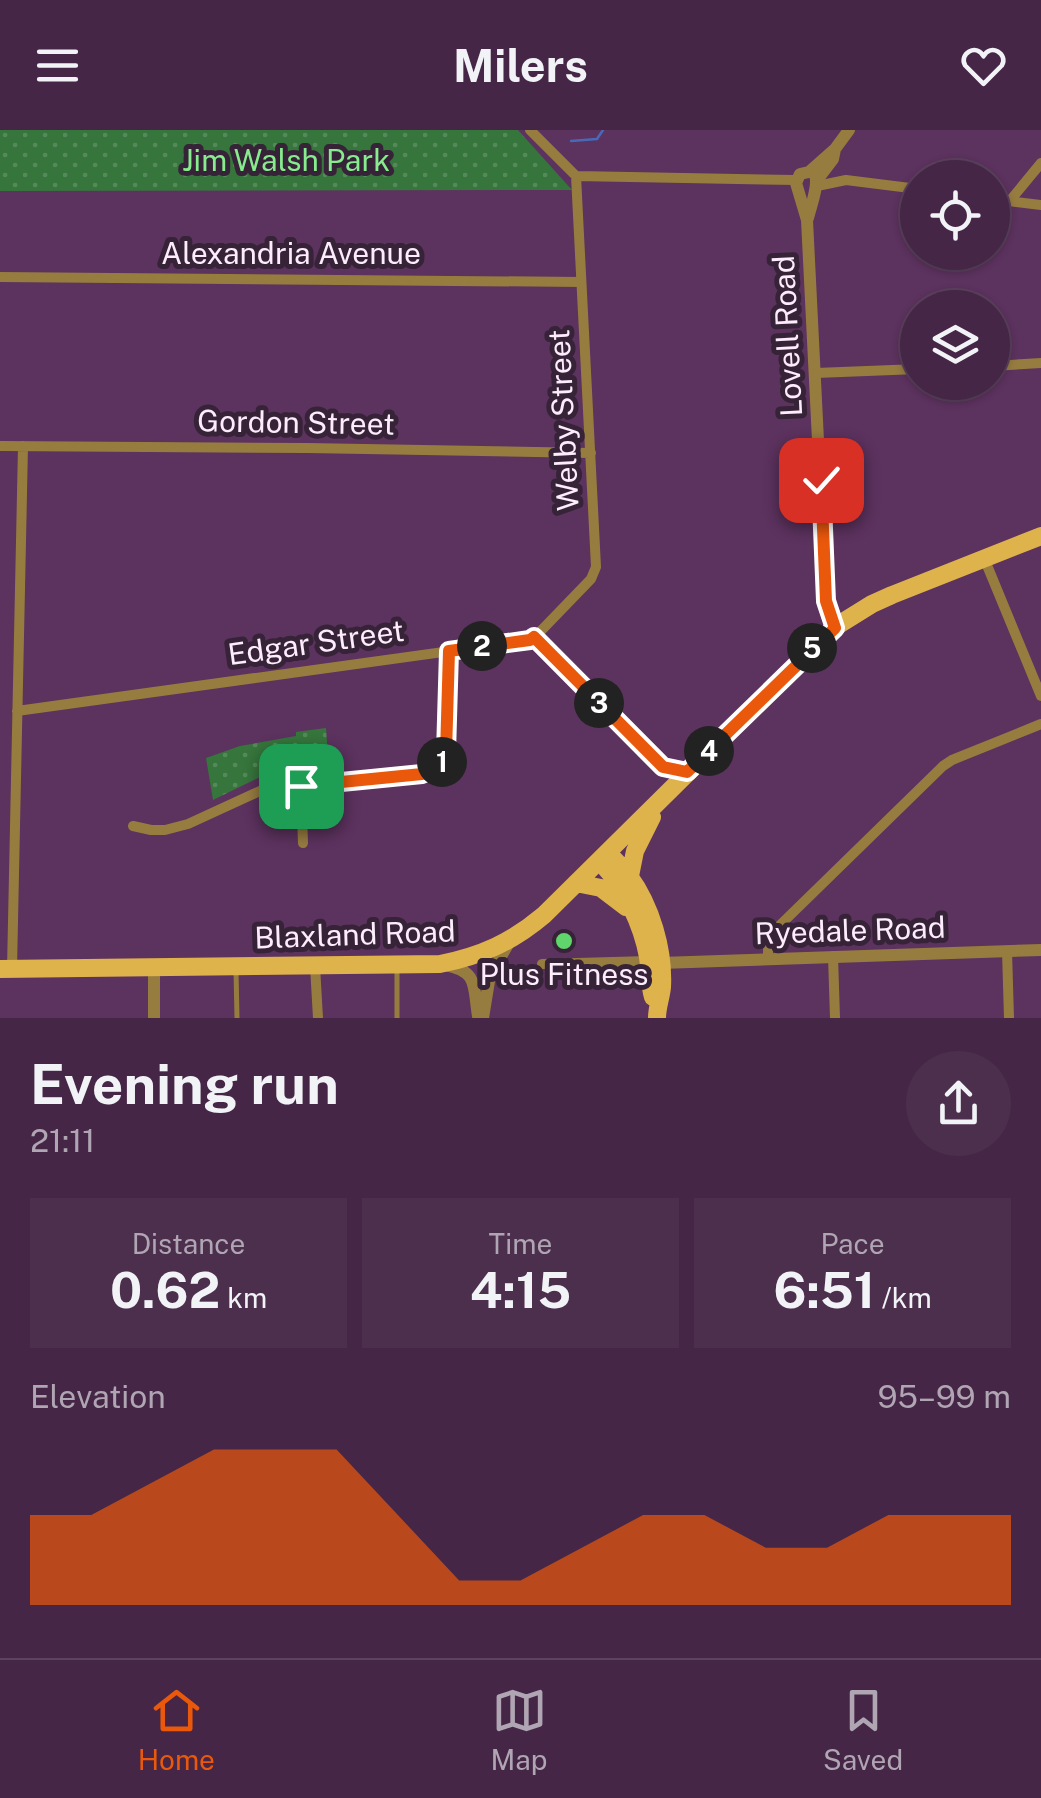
<!DOCTYPE html>
<meta charset="utf-8">
<style>
:root{--surface:#452646;--page:#4c2e4d;--text:#f1f3f6;--muted:#b0a5b3;--line:#5d435f;--accent:#ea580c}
body{margin:0;font-family:"Public Sans",sans-serif;background:var(--page);color:var(--text);height:100vh;display:flex;flex-direction:column;font-size:38px;white-space:nowrap}
*{box-sizing:border-box;margin:0}
p{font-size:32px;color:var(--muted)}
.icon{flex:none;width:55px;height:55px;fill:none;stroke:currentColor;stroke-width:2;stroke-linecap:round;stroke-linejoin:round}
.map{position:relative;height:888px;overflow:hidden}
.side{display:flex;flex-direction:column;background:var(--surface);flex:1}
.side>*{flex:none}
.tools{position:absolute;left:900px;top:30px;display:grid;gap:20px}
.tools a{display:grid;place-items:center;width:110px;height:110px;border-radius:50%;background:var(--surface);box-shadow:0 2px 8px #0004,0 0 0 2px var(--line);font-size:50px}
.pin{position:absolute;display:grid;place-items:center;width:85px;height:85px;color:#fff;margin:-42px;border-radius:20px;box-shadow:0 5px 15px #0006}
.km{position:absolute;width:50px;height:50px;margin:-25px;border-radius:50%;background:#222;color:#fff;font-size:28px;line-height:50px;text-align:center}
.round{display:grid;place-items:center;flex:none;width:105px;height:105px;border-radius:52px;background:var(--page)}
.summary{display:flex;align-items:center;justify-content:space-between;height:170px;padding:0 30px}
h1{font-size:55px;font-weight:700;line-height:75px}
.metrics{display:grid;grid-template-columns:repeat(3,1fr);gap:15px;height:170px;padding:10px 30px}
.metrics div{display:grid;align-content:center;border-radius:0px;background:var(--page);text-align:center}
.metrics b{font-size:50px;font-weight:700}
.metrics small{font-size:28px;font-weight:400}
.metrics p{font-size:28px}
.chart{height:280px;padding:20px 30px}
.chart p{display:flex;justify-content:space-between}
.chart svg{width:100%;height:180px;margin-top:10px;fill:var(--accent);opacity:.7}
header{display:flex;justify-content:space-between;align-items:center;height:130px;padding:0 30px;background:var(--surface);font-size:45px;font-weight:700}
.menu{display:flex;justify-content:space-around;align-items:center;height:140px;border-top:2px solid var(--line);background:var(--surface);font-size:28px;color:var(--muted)}
.menu a{display:grid;justify-items:center;gap:5px}
.menu .selected{color:var(--accent)}
.map>svg:first-child{display:block}
.grass{fill:url(#grass-dots)}
.lines{fill:none;stroke-linecap:round;stroke-linejoin:round}
.stream{stroke:#4869b8;stroke-width:2.5}
.service{stroke:#977c40;stroke-width:5}
.minor{stroke:#977c40;stroke-width:10}
.tertiary{stroke:#977c40;stroke-width:12}
.primary{stroke:#dfb34c;stroke-width:18}
.route-casing{stroke:#fff;stroke-width:20}
.route{stroke:#ea580c;stroke-width:12}
.poi-dot{fill:#5fd56b;stroke:#362337;stroke-width:4}
.labels{text-anchor:middle;stroke-width:10;stroke-linejoin:round;paint-order:stroke}
.park-label{font-size:30px;fill:#86ec8d;stroke:#362337}
.street-label{font-size:30px;fill:#fcecfc;stroke:#362337}
.poi-label{font-size:30px;fill:#fcecfc;stroke:#362337}
</style>
<header><svg class="icon" aria-label="menu" viewBox="0 0 24 24"><path d="M4 6h16M4 12h16M4 18h16"/></svg>Milers<svg class="icon" aria-label="heart" viewBox="0 0 24 24"><path d="M12 20l-8-8c-3-5 5-10 8-4 3-6 11-1 8 4z"/></svg></header>
<div class="map">
<svg width="1041" height="888" viewBox="0 0 1041 888">
<defs>
<pattern id="grass-dots" width="8" height="8" patternUnits="userSpaceOnUse" patternTransform="scale(2.5)"><rect width="8" height="8" fill="#36753c"/><path d="M2 2h.1M6 6h.1" fill="none" stroke="#548959" stroke-width="1.8" stroke-linecap="round"/></pattern>
</defs>
<rect width="100%" height="100%" fill="#5c325e"/>
<!-- grass -->
<path class="grass" d="M0 0H518L572 60 0 61Z
M326 598 329 640 260 647 213 670 206 628 240 616 296 606V602Z"/>
<g class="lines">
<!-- stream -->
<path class="stream" d="M571 11 597 9 603 0"/>
<!-- service -->
<path class="service" d="M236 840 237 888
M397 841V888"/>
<!-- minor -->
<path class="minor" d="M530 0 576 46
M576 46 796 50
M817 56 846 50 918 59
M992 69 1041 75
M1009 72 1041 33
M0 147 581 152
M992 236 1041 233
M816 243 918 239
M0 316 307 318 591 323
M984 428 1041 566
M535 507 663 637 687 642
M17 581 530 510 535 507 591 449 596 437 576 46
M301 656 303 713
M133 696 151 700H165L188 694 262 660 423 643 435 639 442 632 446 623 449 521
M1007 821 1009 888
M833 826 835 888
M768 827V811L775 800 943 636 952 630 1041 594
M542 834 648 831
M315 836 318 888
M12 839 23 316"/>
<!-- tertiary -->
<path class="tertiary" d="M817 50 833 29 835 19 849 0
M808 88C811 76 819 55 815 45
M835 497 826 471 807 90 796 53 800 44 809 42 835 19
M661 833 1041 820
M445 835C479 841 473 857 478 886
M154 838V888
M483 888 490 845 510 811"/>
<!-- primary -->
<path class="primary" d="M608 723C615 730 623 738 629 746 651 776 664 820 662 857 661 868 657 877 657 888
M603 735C625 759 642 794 648 827 650 841 649 854 653 867
M630 746 635 721 652 687
M576 753 601 758 626 777
M0 839 440 834C481 826 512 812 544 785L835 497 872 474 892 465 1041 406"/>
</g>
<g class="lines">
<defs>
<path id="route" d="M301 656 422 644 435 639 442 632 446 623 449 521 530 510 534 507 663 637 687 642 835 498 826 471 821 350"/>
</defs>
<!-- route casing -->
<use href="#route" class="route-casing"/>
<!-- route -->
<use href="#route" class="route"/>
</g>
<!-- markers -->
<circle class="poi-dot" cx="564" cy="811" r="10"/>
<g class="labels">
<!-- park labels -->
<g class="park-label">
<text x="286" y="41">Jim Walsh Park</text>
</g>
<!-- street labels -->
<g class="street-label">
<text x="291" y="134">Alexandria Avenue</text>
<text transform="translate(788 206) rotate(-93)" y="10">Lovell Road</text>
<text transform="translate(564 290) rotate(-93)" y="10">Welby Street</text>
<text transform="translate(296 293) rotate(1)" y="10">Gordon Street</text>
<text transform="translate(316 513) rotate(-8)" y="10">Edgar Street</text>
<text transform="translate(850 801) rotate(-2)" y="10">Ryedale Road</text>
<text transform="translate(355 805) rotate(-2)" y="10">Blaxland Road</text>
</g>
<!-- poi labels -->
<g class="poi-label">
<text x="564" y="855">Plus Fitness</text>
</g>
</g>
</svg>
<div class="tools">
<a><svg class="icon" aria-label="locate" viewBox="0 0 24 24"><circle cx="12" cy="12" r="6"/><path d="M12 2v4M12 18v4M2 12h4M18 12h4"/></svg></a>
<a><svg class="icon" aria-label="layers" viewBox="0 0 24 24"><path d="M12 4l9 5-9 5-9-5zM3 14l9 5 9-5"/></svg></a>
</div>
<div class="pin" style="left:301px;top:656px;background:#1e9e55"><svg class="icon" aria-label="arrive" viewBox="0 0 24 24"><path d="M6 21V4h12l-3 4 3 4H6"/></svg></div>
<div class="pin" style="left:821px;top:350px;background:#d93025"><svg class="icon" aria-label="check" viewBox="0 0 24 24"><path d="M5 12l5 5 9-10"/></svg></div>
<b class="km" style="left:442px;top:632px">1</b>
<b class="km" style="left:482px;top:516px">2</b>
<b class="km" style="left:599px;top:573px">3</b>
<b class="km" style="left:709px;top:621px">4</b>
<b class="km" style="left:812px;top:518px">5</b>
</div>
<section class="side">
<div class="summary"><div><h1>Evening run</h1><p>21:11</p></div><a class="round"><svg class="icon" aria-label="share" viewBox="0 0 24 24"><path d="M12 15V3M7 8l5-5 5 5M5 13v7h14v-7"/></svg></a></div>
<div class="metrics">
<div><p>Distance</p><b>0.62<small> km</small></b></div>
<div><p>Time</p><b>4:15</b></div>
<div><p>Pace</p><b>6:51<small> /km</small></b></div>
</div>
<div class="chart"><p><span>Elevation</span>95–99 m</p>
<svg viewBox="0 0 160 44" preserveAspectRatio="none"><path d="M0 44V22L10 22L20 14L30 6L40 6L50 6L60 22L70 38L80 38L90 30L100 22L110 22L120 30L130 30L140 22L150 22L160 22V44z"/></svg>
</div>
</section>
<nav class="menu">
<a class="selected"><svg class="icon" aria-label="home" viewBox="0 0 24 24"><path d="M3 11l9-7 9 7M6 9v11h12V9"/></svg>Home</a>
<a><svg class="icon" aria-label="map" viewBox="0 0 24 24"><path d="M3 6l6-2 6 2 6-2v14l-6 2-6-2-6 2zM9 4v14M15 6v14"/></svg>Map</a>
<a><svg class="icon" aria-label="saved" viewBox="0 0 24 24"><path d="M7 4h10v16l-5-4-5 4z"/></svg>Saved</a>
</nav>
